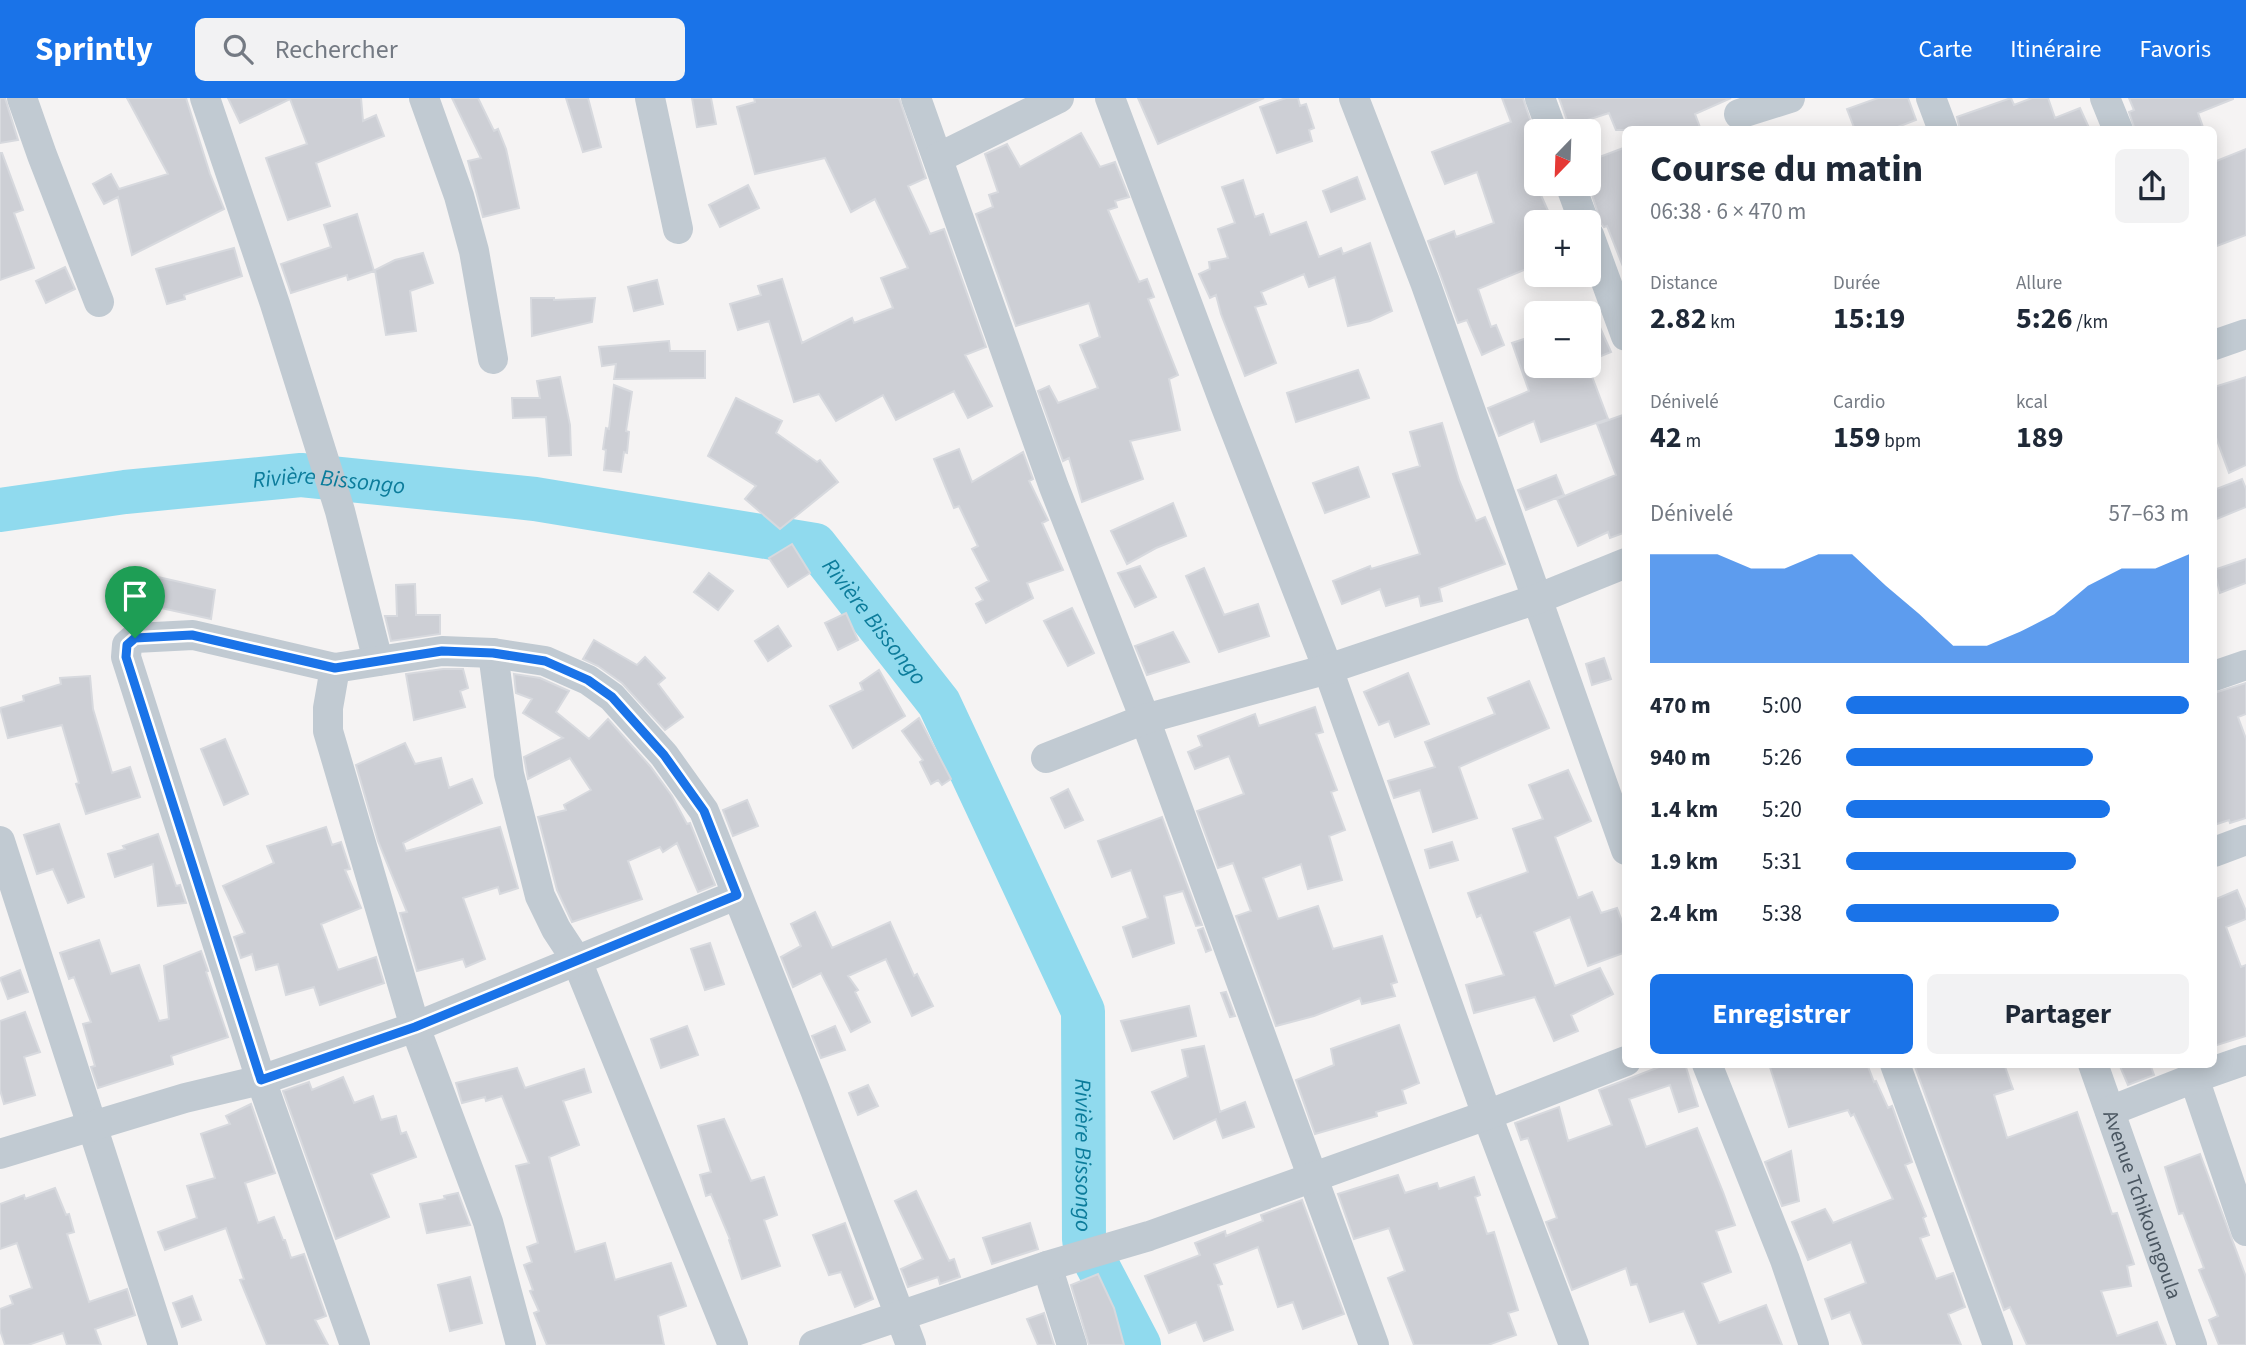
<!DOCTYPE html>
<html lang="fr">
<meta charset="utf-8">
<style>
:root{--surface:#fff;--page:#f2f2f3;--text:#1f2937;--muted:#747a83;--accent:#1a73e8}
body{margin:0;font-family:"Source Sans 3",sans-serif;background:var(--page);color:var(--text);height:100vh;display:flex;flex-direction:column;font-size:26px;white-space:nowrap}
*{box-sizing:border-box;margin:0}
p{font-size:23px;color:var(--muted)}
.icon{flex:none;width:38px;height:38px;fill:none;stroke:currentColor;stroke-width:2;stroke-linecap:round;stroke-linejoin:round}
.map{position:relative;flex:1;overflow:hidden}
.drawer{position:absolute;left:1622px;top:28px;width:595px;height:942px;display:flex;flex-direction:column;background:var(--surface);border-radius:10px;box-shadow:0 4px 18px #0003}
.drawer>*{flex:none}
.needle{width:46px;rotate:203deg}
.buttons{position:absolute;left:1524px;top:21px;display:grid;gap:14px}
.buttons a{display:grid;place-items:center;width:77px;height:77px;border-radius:10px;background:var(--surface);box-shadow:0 4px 18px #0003;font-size:35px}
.pin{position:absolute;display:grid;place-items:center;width:60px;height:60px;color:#fff;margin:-72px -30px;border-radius:50% 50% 50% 0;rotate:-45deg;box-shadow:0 0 7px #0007}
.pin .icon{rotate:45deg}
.round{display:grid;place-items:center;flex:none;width:74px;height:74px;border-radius:10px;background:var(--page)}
.overview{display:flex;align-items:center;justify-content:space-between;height:119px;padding:0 28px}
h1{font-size:38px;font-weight:700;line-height:52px}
.metrics{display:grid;grid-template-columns:repeat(3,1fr);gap:10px;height:119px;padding:7px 28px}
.metrics div{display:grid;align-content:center}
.metrics b{font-size:30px;font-weight:700}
.metrics small{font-size:19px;font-weight:400}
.metrics p{font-size:19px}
.chart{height:196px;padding:14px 28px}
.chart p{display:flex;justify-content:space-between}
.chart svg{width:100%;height:126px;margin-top:7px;fill:var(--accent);opacity:.7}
.action{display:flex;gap:14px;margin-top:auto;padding:14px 28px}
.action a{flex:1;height:80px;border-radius:10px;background:var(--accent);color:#fff;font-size:28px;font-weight:700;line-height:80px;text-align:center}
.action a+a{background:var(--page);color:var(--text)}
ul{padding:0 28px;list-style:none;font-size:23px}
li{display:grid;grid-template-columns:112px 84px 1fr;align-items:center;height:52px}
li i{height:18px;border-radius:9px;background:var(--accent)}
header{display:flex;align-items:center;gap:42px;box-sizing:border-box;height:98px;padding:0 35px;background:var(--accent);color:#fff}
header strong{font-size:33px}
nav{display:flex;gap:38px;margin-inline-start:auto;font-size:24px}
.search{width:490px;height:63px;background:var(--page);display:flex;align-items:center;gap:18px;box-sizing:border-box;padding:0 24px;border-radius:10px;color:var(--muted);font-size:26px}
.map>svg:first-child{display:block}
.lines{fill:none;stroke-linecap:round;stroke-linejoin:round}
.river{stroke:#90daee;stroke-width:44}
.building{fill:#cdcfd5;stroke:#d7d9de;stroke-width:2}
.minor{stroke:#c1cad2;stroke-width:30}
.route-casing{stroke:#fff;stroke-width:14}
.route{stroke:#1a73e8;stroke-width:9}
.labels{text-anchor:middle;stroke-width:7;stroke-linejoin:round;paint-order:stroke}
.street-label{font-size:21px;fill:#4a5661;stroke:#fff}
.water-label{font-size:23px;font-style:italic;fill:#0c7c9b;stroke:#fff}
</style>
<header>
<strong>Sprintly</strong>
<div class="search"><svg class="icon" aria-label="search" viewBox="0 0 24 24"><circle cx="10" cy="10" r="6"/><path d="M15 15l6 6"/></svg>Rechercher</div>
<nav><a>Carte</a><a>Itinéraire</a><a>Favoris</a></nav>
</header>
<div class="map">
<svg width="2246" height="1247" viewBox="0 0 2246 1247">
<rect width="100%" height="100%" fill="#f5f3f3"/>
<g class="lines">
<!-- river -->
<path class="river" id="s1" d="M0 412 125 394 301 377 535 401 815 447 939 605 1083 913 1084 1142 1139 1247"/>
</g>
<!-- building -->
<path class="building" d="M0 0H5L18 42 0 45Z
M127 0H186L210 76 224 111 132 157 118 99 104 106 93 86 111 76 119 91 168 76Z
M228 0H361L363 23 376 17 384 38 316 65 330 108 288 122 266 60 307 46 290 1 240 25Z
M452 0H478L494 33 498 31 506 51 519 110 483 119 468 63 481 60Z
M566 0H588L601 49 583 54Z
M692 0H711L716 26 697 29Z
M754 0H899L926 80 908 88 930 136 944 131 986 249 965 257 992 308 968 320 954 293 896 322 883 297 836 323 819 296 794 304 769 223 738 232 730 206 761 197 758 188 782 181 802 245 852 220 854 225 893 210 881 180 908 170 875 101 851 114 825 60 755 76 737 9 755 4Z
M1138 0H1264L1158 46Z
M1286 0H1298L1300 8 1306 6 1314 30 1309 32 1312 43 1277 55 1260 9Z
M1502 0H1523L1536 40 1530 42 1536 59V86L1553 124H1536V167L1478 191 1491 229 1496 227 1504 247 1482 257 1467 222 1458 225 1428 143 1454 133 1456 139 1494 125 1477 74 1445 86 1432 54 1511 24Z
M1559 0H1731L1695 16 1701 32H1616L1609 15 1569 28Z
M1878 0H1908L1916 22 1890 32H1855L1847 11Z
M2011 0 2014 7 2032 0H2048L2055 20 2080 10 2090 32H1960L1957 19Z
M2129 0H2233V1L2198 15 2204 32H2135L2129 14 2134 12Z
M1081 35 1100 69 1115 64 1129 99 1115 103 1117 109 1108 112 1139 184 1147 181 1154 199 1148 201 1178 277 1169 281 1180 332 1130 343 1143 381 1082 404 1069 360 1063 363 1038 293 1049 288 1058 305 1098 290 1080 247 1100 239 1089 205 1016 228 976 116 993 109 989 97 998 94 985 56 1007 46 1020 69Z
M1626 49V171H1624L1607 128 1604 129 1601 125 1589 87V63Z
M2246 51V137L2214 149V64Z
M0 55H2L23 112 14 115 34 170 0 182Z
M1357 79 1365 101 1331 114 1323 93Z
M1243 82 1255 119 1263 116 1270 137 1306 124 1319 159 1341 150 1343 156 1370 145 1392 213 1370 223 1348 228 1335 179 1309 189 1304 176 1261 194 1266 206 1255 209 1276 265 1245 278 1221 216 1216 197 1210 200 1199 176 1210 171 1209 164 1228 160 1218 131 1235 125 1222 89Z
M748 87 759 110 720 129 709 107Z
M357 116 374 173 348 182 347 177 291 195 281 166 331 149 324 127Z
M234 150 242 178 184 197 185 201 167 206 156 171Z
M423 155 433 185 410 193 416 233 386 237 375 172 395 162Z
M65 169 75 191 46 205 36 183Z
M657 182 663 206 634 213 628 189Z
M531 200H554V202L595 200 592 224 532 238Z
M1589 205 1611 254 1589 263Z
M1536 237V268H1588L1608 321 1541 344 1534 323 1499 338 1488 310 1529 293 1512 245Z
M669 243 670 253H705V280L614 281 616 266 602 268 599 249Z
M1358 272 1369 300 1296 324 1287 295Z
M560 279 570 327 571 357 549 358 546 319 513 320 512 300H540L537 283Z
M2246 279V367L2229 375 2214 334V289Z
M614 287 632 294 626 333 629 334 627 355 624 354 621 374 604 372 606 352 603 351 606 330 609 331Z
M736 300 782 323 776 335 817 364 820 362 838 384 780 431 745 401 756 388 708 358Z
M1626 316V434L1610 440 1608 434 1578 448 1557 401 1616 377 1597 326Z
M1442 325 1459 382 1476 423 1485 419 1505 466 1439 490 1442 503 1421 508 1419 498 1386 508 1380 491 1342 506 1333 483 1370 468 1371 471 1420 456 1393 376 1420 368 1410 334Z
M959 351 972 384 1023 354 1033 381 1029 383 1048 422 1042 425 1063 472 1027 485 1033 500 986 525 976 506 983 502 976 490 989 483 972 451 978 448 959 408 954 410 934 361Z
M1358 369 1369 399 1325 415 1313 385Z
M1556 377 1564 397 1526 412 1518 392Z
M2242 381 2246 391V409L2214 422V392Z
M1173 405 1186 438 1156 450 1127 466 1111 433Z
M792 446 810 475 788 489 769 460Z
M2246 461V485L2220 495 2214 472Z
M1140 468 1156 499 1135 509 1118 475Z
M1204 470 1224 517 1258 506 1269 538 1219 554 1186 478Z
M709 475 733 493 718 512 694 494Z
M158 479 215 492 211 521 152 508Z
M415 486 416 517H440V536L391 543 385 518H397L396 487Z
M1072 510 1094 555 1068 568 1044 523Z
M846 515 858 542 838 552 825 525Z
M778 528 791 548 768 563 755 543Z
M1173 534 1189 564 1147 577 1135 548Z
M594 542 637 567 645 559 665 580 658 586 683 619 665 632 622 585 598 568 583 561Z
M1604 560 1611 581 1592 587 1586 566Z
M443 571H463L468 590 460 593 465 609 414 622 406 576Z
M879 572 905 618 853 650 830 608 863 592 860 585Z
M1408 575 1429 626 1395 639 1389 623 1379 627 1364 594Z
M514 576 540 580 569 593 556 614 589 641 608 621 650 668 672 698 687 726 690 725 715 787 698 794 677 745 663 754 660 749 628 763 642 801 572 824 557 792 538 719 566 712 564 707 591 692 570 660 528 681 524 659 563 640 523 615 532 601 516 595Z
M90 578 93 611 112 675 130 669 140 699 86 716 76 686 79 685 62 627 8 640 0 610 24 603 23 598 61 586 60 580Z
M1529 583 1549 630 1459 669 1477 720 1433 734 1420 692 1394 700 1388 683 1435 669 1425 644 1495 616 1488 600Z
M2246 585V616L2238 619 2246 641V720L2230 725 2229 722 2214 727V595Z
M1315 609 1323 634 1316 636 1337 692 1331 694 1345 732 1329 738 1342 782 1308 791 1301 766 1263 780 1278 821 1318 808 1333 851 1382 838 1397 884 1391 886 1395 898 1362 906 1360 900 1314 918 1276 928 1236 818 1251 813 1233 765 1218 770 1197 713 1244 696 1229 658 1195 671 1188 654 1202 648 1198 638 1255 616 1259 628Z
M919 620 951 681 942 687 938 682 931 686 920 664 923 662 902 633Z
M225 641 248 696 224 707 201 651Z
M405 645 415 666 441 660 449 690 472 681 482 705 403 745 406 753 500 729 518 790 500 796 498 789 463 800 485 861 466 869 463 861 417 873 400 815 407 814 378 743 356 667Z
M1568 672 1591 723 1555 739 1578 800 1592 794 1601 815 1617 810 1626 834V854L1588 868 1570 819 1534 834 1555 888 1600 870 1613 896 1571 917 1578 933 1554 943 1535 899 1474 915 1466 887 1504 877 1481 817 1477 819 1468 795 1528 774 1513 731 1543 721 1529 687Z
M1068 691 1083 722 1065 730 1051 700Z
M747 702 758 728 733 738 723 712Z
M1162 719 1202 827 1196 828 1183 793 1164 798 1174 845 1133 859 1123 829 1148 820 1131 772 1112 779 1098 743Z
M59 726 84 799 68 805 53 771 37 776 24 737Z
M326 729 332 747 341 744 350 771 345 772 361 810 321 826 338 872 376 859 384 885 320 907 314 889 286 897 278 866 256 872 252 856 241 860 234 839 245 835 223 788 274 765 267 748Z
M158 736 176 788 180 787 186 805 158 808 153 766 115 779 108 756 125 751 123 748Z
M1452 744 1458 762 1430 770 1425 752Z
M2237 792 2246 813V821L2226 829 2241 869 2246 867V938L2214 948V802Z
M815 814 832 850 890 824 914 878 917 876 933 908 912 918 886 861 848 878 858 892 855 894 870 924 851 934 821 875 793 889 781 859 801 848 791 826Z
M1203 830 1211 852 1206 854 1198 832Z
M99 842 111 876 139 867 159 923 169 921 164 868 201 853 208 873 206 874 228 939 171 958 173 966 98 990 91 969 95 968 83 926 91 924 74 879 69 881 60 855Z
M710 845 724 886 705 892 691 851Z
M20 872 28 894 8 901 0 880Z
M1226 894 1235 918 1230 919 1221 895Z
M1189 908 1196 938 1132 953 1121 923Z
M25 914 40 954 24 959 35 997 4 1006 0 992V923Z
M1399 927 1419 985 1402 992 1406 1005 1376 1014 1377 1018 1315 1036 1296 982 1334 967 1331 951Z
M687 928 698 957 661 970 651 941Z
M835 928 845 952 821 960 812 938Z
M1204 948 1220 1014 1245 1004 1254 1029 1223 1040 1216 1021 1174 1041 1152 994 1188 979 1182 952Z
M1667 966H1685L1698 1008 1679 1014 1670 987 1629 1001 1646 1049 1697 1030 1723 1094 1735 1127 1716 1133 1731 1174 1702 1185 1719 1225 1766 1207 1782 1247H1698L1684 1213 1650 1224 1637 1186 1631 1187 1626 1170 1572 1192 1546 1124 1557 1120 1528 1040 1521 1042 1515 1025 1559 1009 1568 1043 1612 1027 1599 992Z
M1769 966H1867L1874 984 1876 983 1888 1010 1892 1008 1912 1064 1905 1067 1926 1118 1923 1120 1929 1137 1920 1140 1936 1181 1953 1175 1965 1209 1948 1216 1961 1247H1863L1850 1214 1832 1221 1825 1201 1866 1185 1851 1144 1808 1162 1792 1124 1825 1111 1833 1125 1893 1101 1854 1016 1851 1018 1848 1012 1789 1029Z
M1914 966H2004L2013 991 1994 997 2007 1040 2077 1014 2112 1116 2117 1115 2134 1166 2127 1168 2131 1188 2101 1193 2117 1238 2157 1224 2166 1247H2027L2010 1209 2004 1212Z
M2119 966H2150L2154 977 2128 987Z
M517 970 525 990 584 971 591 994 563 1003 579 1047 549 1059 575 1154 605 1145 615 1182 671 1165 686 1208 658 1218 664 1247H547L534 1215 539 1213 530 1193 533 1192 524 1167 532 1164 527 1149 538 1145 516 1068 529 1065 502 998 486 1003 485 999 462 1005 456 985Z
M343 979 354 1005 373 998 381 1022 396 1018 401 1036 406 1034 416 1059 371 1076 389 1119 336 1141 283 993 309 984 312 992Z
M868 987 878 1008 858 1017 849 995Z
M251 1006 275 1075 245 1085 258 1125 274 1119 283 1142H285L291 1160 304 1156 326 1218 315 1222 328 1247H267L240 1182 244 1181 226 1130 165 1152 158 1134 197 1120 187 1088 215 1080 201 1036 230 1026 226 1018Z
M724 1021 751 1083 764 1079 777 1117 764 1122 780 1168 742 1181 729 1142 730 1141 711 1096 706 1098 700 1077 711 1074 698 1028Z
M1791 1053 1799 1103 1782 1108 1765 1064Z
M2200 1056 2246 1179V1247H2219L2209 1222 2218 1218 2199 1172 2204 1170 2183 1115 2179 1116 2165 1069Z
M1398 1077 1405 1095 1437 1085 1439 1091 1474 1079 1480 1097 1475 1099 1487 1136 1494 1134 1518 1212 1508 1215 1516 1237 1488 1247H1414L1388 1180 1405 1173 1389 1130 1354 1141 1338 1096Z
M55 1090 66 1117 69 1116 74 1134 67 1136 89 1204 127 1191 135 1217 95 1231 101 1247H67L63 1235 28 1247H5L0 1232V1211L13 1206 10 1198 32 1190 17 1145 0 1151V1106L24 1097 25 1101Z
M916 1093 949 1163 954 1161 960 1179 940 1186 938 1179 908 1189 901 1171 923 1161 895 1103Z
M458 1095 470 1127 427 1135 420 1106 445 1101 444 1098Z
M1302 1102 1344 1216 1303 1231 1293 1204 1278 1209 1258 1149 1214 1166 1222 1186 1218 1187 1233 1232 1204 1243 1196 1224 1169 1235 1145 1178 1200 1157 1195 1145 1225 1133 1226 1138 1263 1123 1261 1117Z
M845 1125 873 1201 855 1209 841 1174 829 1177 813 1137Z
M1030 1125 1038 1151 992 1166 983 1140Z
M1098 1176 1114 1210 1124 1247H1089L1071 1187Z
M470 1179 482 1225 450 1233 438 1187Z
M192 1198 201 1222 182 1229 173 1205Z
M1044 1215 1054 1247H1038L1027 1221Z"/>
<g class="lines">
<!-- minor -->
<g class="minor">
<path d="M22 0 42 57 99 204"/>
<path d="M205 0 275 206 340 413 378 563"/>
<path d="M424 0 459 98 474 153 493 261"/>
<path d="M650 0 678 131"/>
<path d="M916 0 1054 389 1145 621 1374 1247"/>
<path d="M1110 0 1226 309 1328 571 1487 1017 1574 1247"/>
<path d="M1354 0 1425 184 1626 752"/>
<path d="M1540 0 1552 33"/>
<path d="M1931 0 1943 32"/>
<path d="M2105 0 2118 32"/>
<path d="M1739 16 1790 0"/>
<path d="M938 60 1059 0"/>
<path d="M1570 86 1584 124"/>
<path d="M1589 137 1626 238"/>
<path d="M2214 247 2246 236"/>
<path d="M493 555 509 676 540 798 556 831 577 863 733 1247"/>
<path d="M335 570 328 610V633L415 929 488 1124 521 1247"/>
<path d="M2214 578 2246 567"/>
<path d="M1046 660 1145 621 1328 571 1537 501 1626 465"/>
<path d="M0 743 163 1247"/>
<path d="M2214 754 2246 742"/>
<path d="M1707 966 1785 1162 1814 1247"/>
<path d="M1895 966 1998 1247"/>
<path id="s2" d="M2093 966 2192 1247"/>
<path d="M2194 980 2246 1133"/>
<path d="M2110 1013 2194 980 2246 962"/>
<path d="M0 1056 185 1000 261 982 415 929 736 797"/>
<path d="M1047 1168 1072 1247"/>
<path d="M355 1247 261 982 126 559 127 547 135 540 193 537 335 570 442 553 493 555 545 563 588 582 612 599 664 657 704 713 815 992 911 1247"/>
<path d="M814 1247 1047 1168 1149 1138 1487 1017 1626 963"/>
</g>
</g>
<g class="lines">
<defs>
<path id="route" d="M192 537 335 570 442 553 493 555 545 563 588 582 612 599 664 657 704 713 737 797 415 929 261 982 126 559 127 547 135 540Z"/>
</defs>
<!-- route casing -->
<use href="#route" class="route-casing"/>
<!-- route -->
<use href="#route" class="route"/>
</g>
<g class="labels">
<!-- street labels -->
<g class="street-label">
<text dy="7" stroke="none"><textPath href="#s2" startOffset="149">Avenue Tchikoungoula</textPath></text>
</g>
<!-- water labels -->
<g class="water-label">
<text dy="8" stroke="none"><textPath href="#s1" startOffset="331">Rivière Bissongo</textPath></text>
<text dy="8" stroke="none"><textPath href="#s1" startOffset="919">Rivière Bissongo</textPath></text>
<text dy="8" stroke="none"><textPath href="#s1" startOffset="1507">Rivière Bissongo</textPath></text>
</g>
</g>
</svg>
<div class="buttons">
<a><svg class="needle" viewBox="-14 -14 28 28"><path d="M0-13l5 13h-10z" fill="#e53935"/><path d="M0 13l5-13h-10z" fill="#747a83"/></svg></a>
<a>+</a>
<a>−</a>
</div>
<div class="pin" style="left:135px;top:540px;background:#1e9e55"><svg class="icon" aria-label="arrive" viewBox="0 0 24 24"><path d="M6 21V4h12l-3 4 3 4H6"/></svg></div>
<section class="drawer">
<div class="overview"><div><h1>Course du matin</h1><p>06:38 · 6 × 470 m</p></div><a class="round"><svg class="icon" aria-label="share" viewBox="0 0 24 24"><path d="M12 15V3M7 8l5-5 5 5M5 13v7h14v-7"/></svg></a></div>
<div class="metrics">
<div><p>Distance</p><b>2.82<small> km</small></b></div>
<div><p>Durée</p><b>15:19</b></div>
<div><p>Allure</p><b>5:26<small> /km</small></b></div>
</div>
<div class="metrics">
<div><p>Dénivelé</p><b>42<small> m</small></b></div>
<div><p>Cardio</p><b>159<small> bpm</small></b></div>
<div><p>kcal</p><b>189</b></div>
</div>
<div class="chart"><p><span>Dénivelé</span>57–63 m</p>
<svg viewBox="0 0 160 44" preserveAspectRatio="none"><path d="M0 44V6L10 6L20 6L30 11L40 11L50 6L60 6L70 17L80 27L90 38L100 38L110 33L120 27L130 17L140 11L150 11L160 6V44z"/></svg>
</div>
<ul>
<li><b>470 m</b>5:00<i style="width:100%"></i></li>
<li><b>940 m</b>5:26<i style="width:72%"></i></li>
<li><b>1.4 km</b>5:20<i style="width:77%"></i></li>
<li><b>1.9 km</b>5:31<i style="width:67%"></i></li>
<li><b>2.4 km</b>5:38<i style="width:62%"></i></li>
</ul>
<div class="action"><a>Enregistrer</a><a>Partager</a></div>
</section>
</div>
